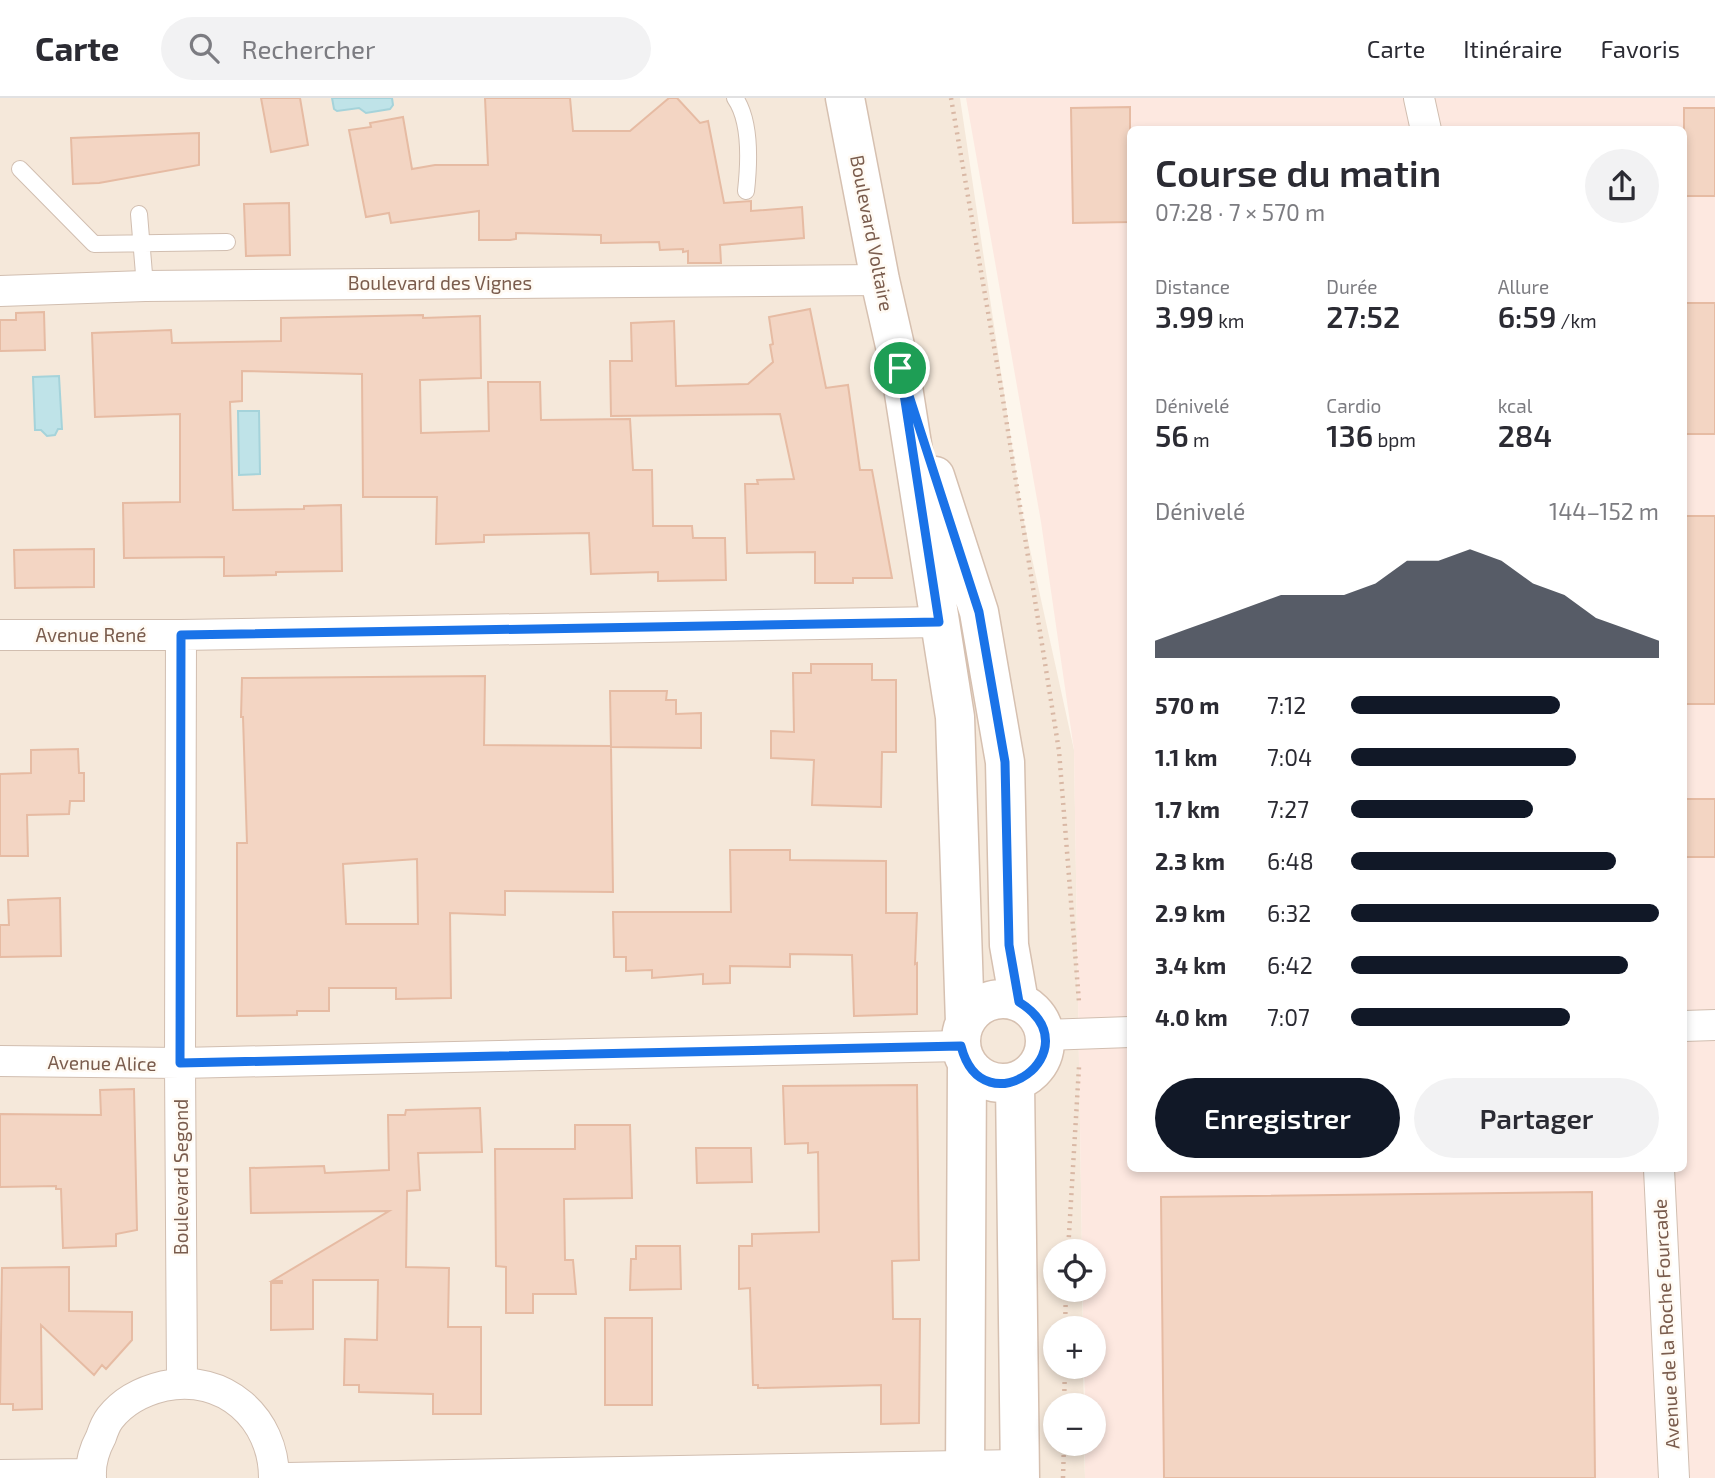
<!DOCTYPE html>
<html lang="fr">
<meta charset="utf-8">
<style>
:root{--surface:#fff;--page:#f2f2f3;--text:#2b2b33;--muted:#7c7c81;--line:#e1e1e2;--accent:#111827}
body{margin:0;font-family:"Exo 2",sans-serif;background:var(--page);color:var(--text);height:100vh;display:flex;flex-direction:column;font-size:26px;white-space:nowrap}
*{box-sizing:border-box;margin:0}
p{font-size:23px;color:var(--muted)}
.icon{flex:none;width:38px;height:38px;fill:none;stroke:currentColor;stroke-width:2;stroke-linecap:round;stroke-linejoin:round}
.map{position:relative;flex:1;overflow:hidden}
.details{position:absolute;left:1127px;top:28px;width:560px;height:1046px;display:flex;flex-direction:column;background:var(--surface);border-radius:10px;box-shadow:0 4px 10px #0003}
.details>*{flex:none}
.tools{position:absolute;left:1043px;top:1141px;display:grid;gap:14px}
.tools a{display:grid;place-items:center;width:63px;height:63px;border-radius:50%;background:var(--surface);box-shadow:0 4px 10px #0003;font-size:35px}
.pin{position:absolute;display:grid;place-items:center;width:60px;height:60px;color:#fff;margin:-30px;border:4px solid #fff;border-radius:50%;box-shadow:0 2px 7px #0007}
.round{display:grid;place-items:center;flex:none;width:74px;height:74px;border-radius:37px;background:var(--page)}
.headline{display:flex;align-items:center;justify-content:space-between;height:119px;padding:0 28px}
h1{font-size:38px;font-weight:600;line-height:52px}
.stats{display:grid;grid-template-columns:repeat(3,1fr);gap:10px;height:119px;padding:7px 28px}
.stats div{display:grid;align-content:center}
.stats b{font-size:30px;font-weight:600}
.stats small{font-size:19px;font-weight:400}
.stats p{font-size:19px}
.chart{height:196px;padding:14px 28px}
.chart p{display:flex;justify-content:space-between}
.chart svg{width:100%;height:126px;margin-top:7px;fill:var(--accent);opacity:.7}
.primary-button{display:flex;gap:14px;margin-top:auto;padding:14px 28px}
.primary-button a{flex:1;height:80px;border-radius:42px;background:var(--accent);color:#fff;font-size:28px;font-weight:600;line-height:80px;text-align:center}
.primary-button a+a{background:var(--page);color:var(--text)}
ul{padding:0 28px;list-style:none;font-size:23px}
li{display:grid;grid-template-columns:112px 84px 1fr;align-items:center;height:52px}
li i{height:18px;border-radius:9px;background:var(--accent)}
header{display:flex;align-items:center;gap:42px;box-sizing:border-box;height:98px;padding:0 35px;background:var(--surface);border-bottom:2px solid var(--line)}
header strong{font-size:33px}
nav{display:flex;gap:38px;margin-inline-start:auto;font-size:24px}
.search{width:490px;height:63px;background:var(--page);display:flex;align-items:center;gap:18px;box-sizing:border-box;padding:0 24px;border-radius:38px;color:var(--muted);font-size:26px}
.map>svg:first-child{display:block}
.residential{fill:#f5e8da}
.commercial{fill:#fde8e0;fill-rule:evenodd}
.water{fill:#bfe3e8;stroke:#a5d3da;stroke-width:2}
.building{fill:#f3d5c3;stroke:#e6bba3;stroke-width:2;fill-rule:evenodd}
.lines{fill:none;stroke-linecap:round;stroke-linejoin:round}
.service-casing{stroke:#d1beb0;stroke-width:18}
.minor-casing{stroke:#d1beb0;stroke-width:32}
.secondary-casing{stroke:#d6c0b0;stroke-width:41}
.path{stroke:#d9b8a5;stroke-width:4.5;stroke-dasharray:2 5;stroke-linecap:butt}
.service{stroke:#fff;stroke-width:16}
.minor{stroke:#fff;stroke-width:30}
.secondary{stroke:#fff;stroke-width:38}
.route-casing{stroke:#fff;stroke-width:14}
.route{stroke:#1a73e8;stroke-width:9}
.labels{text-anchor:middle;stroke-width:5;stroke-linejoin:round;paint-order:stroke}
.street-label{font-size:19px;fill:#7a5c4d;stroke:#fffaf3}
</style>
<header>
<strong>Carte</strong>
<div class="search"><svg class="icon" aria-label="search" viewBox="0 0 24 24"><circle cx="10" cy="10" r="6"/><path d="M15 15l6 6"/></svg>Rechercher</div>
<nav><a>Carte</a><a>Itinéraire</a><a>Favoris</a></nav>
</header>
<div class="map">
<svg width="1715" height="1380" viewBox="0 0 1715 1380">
<rect width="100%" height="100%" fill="#fdf6ec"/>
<!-- residential -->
<path class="residential" d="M0 0H960L1022 415 1074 652 1082 1153H1055V1192H1082L1083 1230H1055V1269H1083L1084 1307H1055V1346H1084L1085 1380H0Z"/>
<!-- commercial -->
<path class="commercial" d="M966 0H1715V1380H1085V1346H1094V1307H1085L1084 1269H1094V1230H1083V1192H1094V1153H1082L1074 652 1041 424ZM1130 32H1684V1071H1130Z"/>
<!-- water -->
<path class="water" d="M332 0H392L393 7 390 11 366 15 359 10 337 13 334 11Z
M59 278 62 331H58L55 337 47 338 41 332H35L33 279Z
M238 313H259L260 376 239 377Z"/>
<!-- building -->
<path class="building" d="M261 0H300L308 47 271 54Z
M485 0H570L573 33H630L669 0H677L700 25 708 23 724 105 751 103V113L802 109 804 140 720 147 721 165H688V153L683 154V151L660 152 659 144 601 145V137L516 135V141L510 142H479V113L391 125 389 115 366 119 349 32 371 29 370 25 403 19 412 71 435 67H488Z
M1130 9V124L1073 125 1071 10Z
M1684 10H1715V98H1684Z
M199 35V67L99 85 73 86 71 40Z
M289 105 290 157 246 158 244 106Z
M1684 205H1715V336H1684Z
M810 211 826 290 848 287 860 372H872L892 480H853V485H815V454L747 455 745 386H758L757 382 794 381 780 316 611 318 610 263H632L631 225 674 223 676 288 748 286 773 264 770 247 773 246 769 219Z
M44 214 45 252 0 253V222H16V215Z
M423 217V220L480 218 481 280 420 282 421 335 489 333 488 284H540L541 322 630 321 633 372H652L653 428H692L693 440H725L726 482 658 483V474L591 476 589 435 484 437V444L436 446 437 399H363L362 276 242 273V303L230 304 233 412 304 411V408L341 407 342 473 276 474V477L224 478V459L124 460 123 405 180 404V316L95 319 92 235 171 232 172 245 281 243V220Z
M1684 418H1715V606H1684Z
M94 451V489L15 490 14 452Z
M811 566H872V582H896V654H882L881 709 812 707 814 662 771 660V633L794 634 793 575H811Z
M485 578 484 647 611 648 613 794 505 793V817L450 815 451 900 396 901V890H329V913H297V917L237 918V745H247L243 619H241L242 580ZM417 761 418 826H346L343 766Z
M610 593H667L666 602H676V616L701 615V650L611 649Z
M78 651 79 675H84V703H70L69 716 27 717 28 758H0V676L31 675V652Z
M1684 701H1715V759H1684Z
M730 752H790V762L886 763V815H917L915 866 917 865V916L854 918 852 857 790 856V869L730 868V885L703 886V876L652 880V872L626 873V859H614L613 814H731Z
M60 800 61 858 0 859V827H9L8 802Z
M917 987 919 1162 892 1163 893 1221H920L919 1325 881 1326V1287L758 1290V1287H753L750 1190 739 1191V1148H752V1136L819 1134 818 1054 808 1055V1045L785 1046 783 988Z
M134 991 137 1132 116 1136V1148L63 1150 61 1091H56V1088L0 1089V1016L101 1017 100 992Z
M480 1010 482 1054 418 1055 420 1092 407 1093 406 1169 449 1170 448 1229H481V1316H433V1296L359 1294V1287H344L345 1241 377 1242 378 1182H313V1231L271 1232V1185H282V1183H272L389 1113 251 1115 250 1070 324 1068 325 1075 389 1072 388 1017H405L406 1012Z
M575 1027H630L632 1100 564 1101 565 1162H573L576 1196H533V1215H506V1169L496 1168 495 1051H575Z
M696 1050H751L752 1084 697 1085Z
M1592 1094 1595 1380H1164L1161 1099Z
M636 1148H680L681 1191 630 1192 631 1161H636Z
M69 1169V1213L132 1214V1242L106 1271 102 1267 94 1277 41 1227 42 1311 13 1312V1306H0L2 1170Z
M605 1220H652V1307H605Z"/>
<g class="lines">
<defs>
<path id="service" d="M735 0C751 23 749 66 746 93
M20 71 94 146 227 144
M139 116 145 188"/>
<path id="minor" d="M1419 0 1426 32
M0 193 145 188 880 182
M0 537H181L939 524
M181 537 180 965 182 1284
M1684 928 1715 927
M1045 937 1130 934
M0 963 180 965 961 948
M1659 1071 1674 1380
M0 1377 91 1376
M91 1380C90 1365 94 1352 101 1339 103 1333 106 1325 110 1320 124 1302 143 1293 164 1288 224 1275 274 1320 274 1380
M287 1380 1020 1367"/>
<path id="secondary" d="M845 0 880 182 900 270 955 619 965 925
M935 378 979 514 1005 664 1009 847 1019 904
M961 943a42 42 0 1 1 84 0a42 42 0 1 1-84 0Z
M1015 984 1020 1380
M965 1380 967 965"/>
</defs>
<!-- service casing -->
<use href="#service" class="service-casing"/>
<!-- minor casing -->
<use href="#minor" class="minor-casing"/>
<!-- secondary casing -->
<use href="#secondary" class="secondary-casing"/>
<!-- path -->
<path class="path" d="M951 0 1001 289 1059 653 1079 904
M1068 1153 1079 969
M1065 1230 1066 1192
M1064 1307 1065 1269
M1063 1380 1064 1346"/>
<!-- service -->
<use href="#service" class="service"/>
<!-- minor -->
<use href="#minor" class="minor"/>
<!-- secondary -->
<use href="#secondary" class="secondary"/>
</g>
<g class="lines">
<defs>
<path id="route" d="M900 270 979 514 1005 664 1009 847 1019 904C1096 952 983 1034 961 948L180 965 181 537 939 524Z"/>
</defs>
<!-- route casing -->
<use href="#route" class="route-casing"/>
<!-- route -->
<use href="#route" class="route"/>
</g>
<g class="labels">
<!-- street labels -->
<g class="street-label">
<text transform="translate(872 135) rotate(79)" y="7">Boulevard Voltaire</text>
<text x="440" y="192">Boulevard des Vignes</text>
<text x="91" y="544">Avenue René</text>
<text transform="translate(102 965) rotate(1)" y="7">Avenue Alice</text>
<text transform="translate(181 1079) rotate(-90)" y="7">Boulevard Segond</text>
<text transform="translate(1666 1226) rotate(-93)" y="7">Avenue de la Roche Fourcade</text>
</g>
</g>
</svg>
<div class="tools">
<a><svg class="icon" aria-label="locate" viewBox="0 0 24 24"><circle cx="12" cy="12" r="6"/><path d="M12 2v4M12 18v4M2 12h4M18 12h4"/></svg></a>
<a>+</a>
<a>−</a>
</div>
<div class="pin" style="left:900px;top:270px;background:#1e9e55"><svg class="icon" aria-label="arrive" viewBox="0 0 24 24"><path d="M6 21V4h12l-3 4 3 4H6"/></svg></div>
<section class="details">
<div class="headline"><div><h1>Course du matin</h1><p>07:28 · 7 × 570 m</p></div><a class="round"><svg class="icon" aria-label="share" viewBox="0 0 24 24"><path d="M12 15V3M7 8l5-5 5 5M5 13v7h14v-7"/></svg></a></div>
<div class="stats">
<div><p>Distance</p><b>3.99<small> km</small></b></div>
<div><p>Durée</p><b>27:52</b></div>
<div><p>Allure</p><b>6:59<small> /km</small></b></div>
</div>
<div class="stats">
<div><p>Dénivelé</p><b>56<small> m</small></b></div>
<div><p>Cardio</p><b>136<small> bpm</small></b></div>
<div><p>kcal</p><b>284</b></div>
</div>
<div class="chart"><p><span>Dénivelé</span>144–152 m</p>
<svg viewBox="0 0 160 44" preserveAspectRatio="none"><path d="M0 44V38L10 34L20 30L30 26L40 22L50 22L60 22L70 18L80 10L90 10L100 6L110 10L120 18L130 22L140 30L150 34L160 38V44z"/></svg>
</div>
<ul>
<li><b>570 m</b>7:12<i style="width:68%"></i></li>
<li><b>1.1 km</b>7:04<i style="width:73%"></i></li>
<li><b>1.7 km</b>7:27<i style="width:59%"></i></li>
<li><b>2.3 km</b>6:48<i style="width:86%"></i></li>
<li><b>2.9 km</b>6:32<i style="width:100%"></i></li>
<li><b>3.4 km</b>6:42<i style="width:90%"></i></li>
<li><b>4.0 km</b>7:07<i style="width:71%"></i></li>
</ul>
<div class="primary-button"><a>Enregistrer</a><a>Partager</a></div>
</section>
</div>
